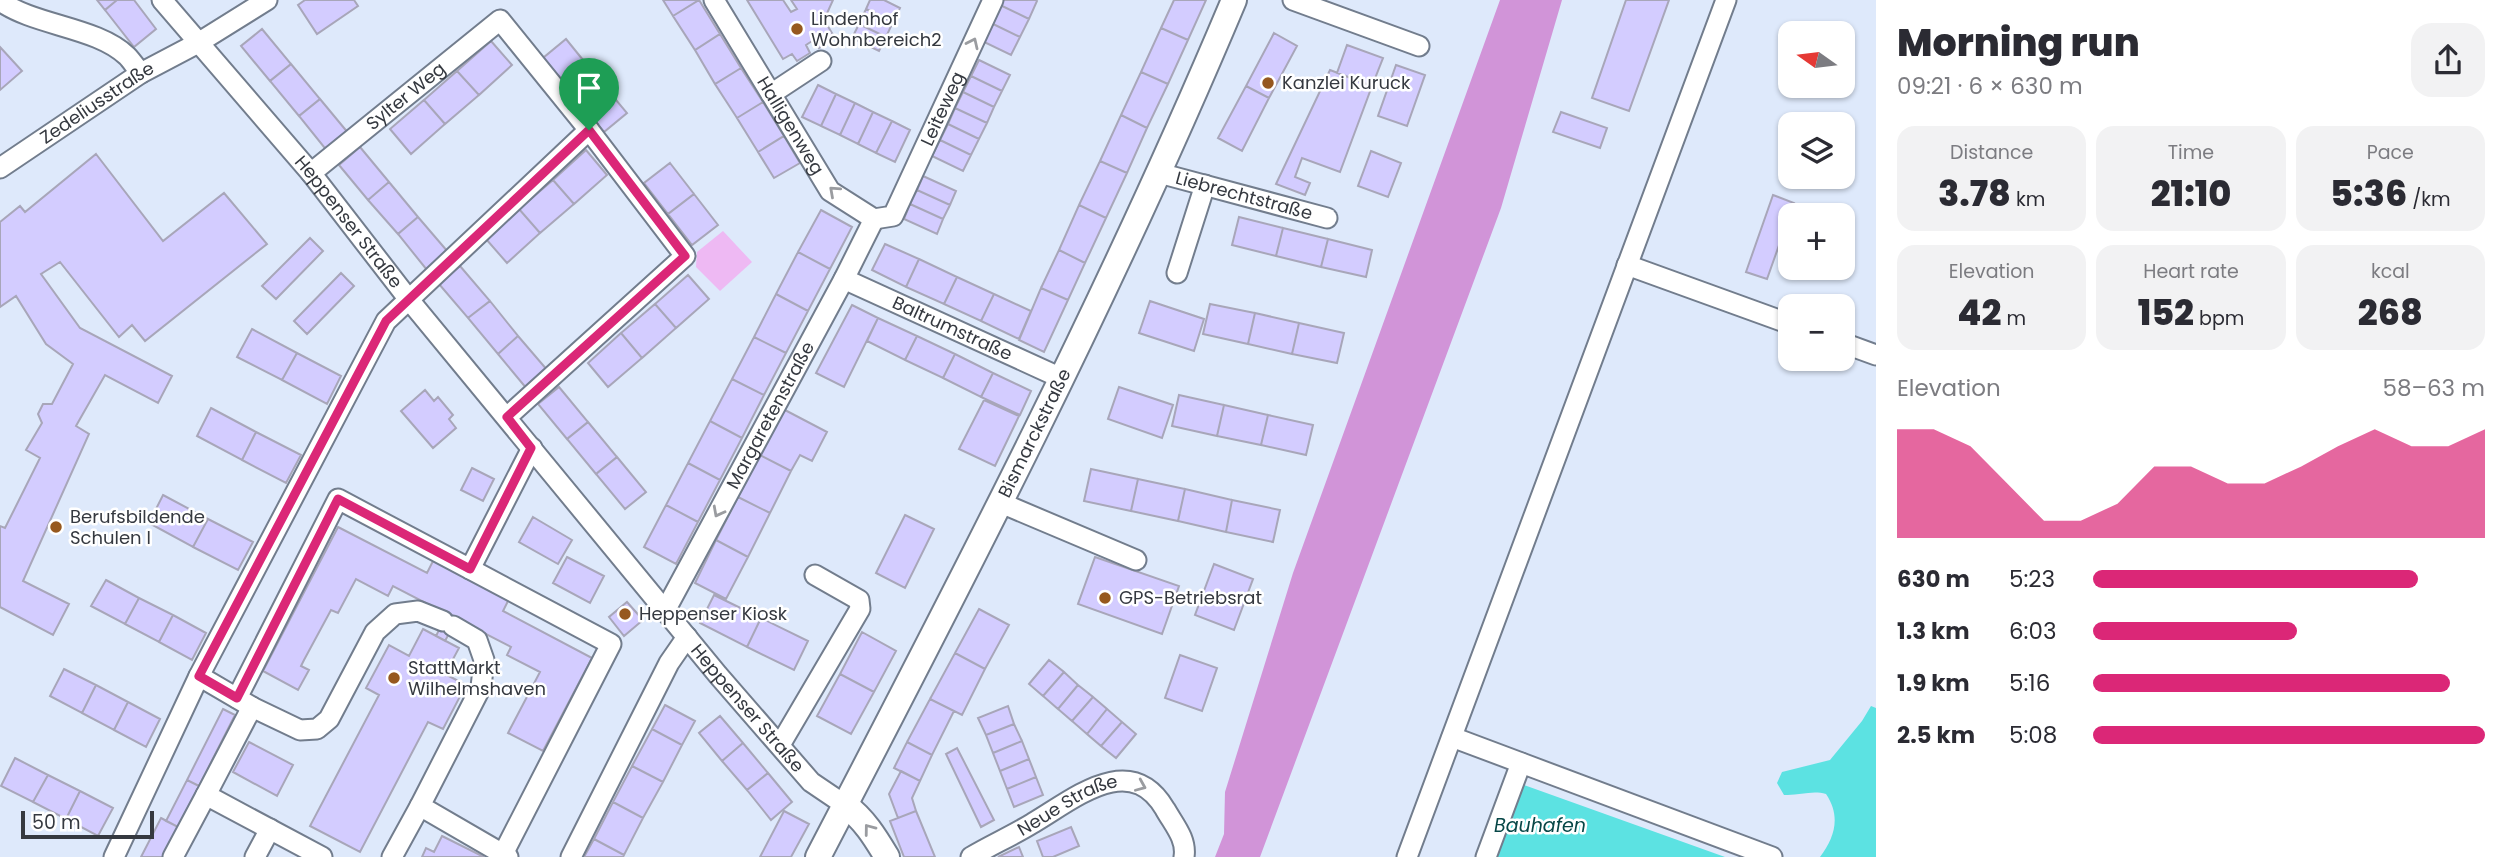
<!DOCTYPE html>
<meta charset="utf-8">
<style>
:root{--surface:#fff;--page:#f2f2f3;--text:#2b2b33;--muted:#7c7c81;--accent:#db2777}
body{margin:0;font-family:Poppins,sans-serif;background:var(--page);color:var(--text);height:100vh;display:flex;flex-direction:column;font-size:26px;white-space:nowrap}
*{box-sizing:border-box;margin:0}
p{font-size:23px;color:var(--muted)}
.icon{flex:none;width:38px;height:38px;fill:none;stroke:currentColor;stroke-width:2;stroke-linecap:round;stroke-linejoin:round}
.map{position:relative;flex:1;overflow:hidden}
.side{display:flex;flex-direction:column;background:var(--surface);width:630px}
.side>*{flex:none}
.needle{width:46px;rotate:284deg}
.tools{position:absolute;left:1778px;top:21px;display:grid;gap:14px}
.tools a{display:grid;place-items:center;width:77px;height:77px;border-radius:14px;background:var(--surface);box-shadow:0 2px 5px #0004;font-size:35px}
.scale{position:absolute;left:21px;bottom:18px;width:133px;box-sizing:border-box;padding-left:7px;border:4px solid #353940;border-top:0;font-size:19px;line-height:24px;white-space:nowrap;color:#353940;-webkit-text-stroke:5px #fff;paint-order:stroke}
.pin{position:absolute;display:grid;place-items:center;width:60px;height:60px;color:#fff;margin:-72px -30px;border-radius:50% 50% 50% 0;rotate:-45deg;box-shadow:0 0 7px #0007}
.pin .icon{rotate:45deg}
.round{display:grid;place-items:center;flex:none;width:74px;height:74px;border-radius:21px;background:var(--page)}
.headline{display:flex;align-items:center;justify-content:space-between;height:119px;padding:0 21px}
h1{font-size:38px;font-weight:800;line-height:52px}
.figures{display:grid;grid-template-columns:repeat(3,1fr);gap:10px;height:119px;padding:7px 21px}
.figures div{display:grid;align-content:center;border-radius:18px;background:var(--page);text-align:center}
.figures b{font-size:35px;font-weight:800}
.figures small{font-size:19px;font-weight:400}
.figures p{font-size:19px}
.chart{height:196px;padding:14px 21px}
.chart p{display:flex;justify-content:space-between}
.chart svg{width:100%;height:126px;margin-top:7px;fill:var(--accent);opacity:.7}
ul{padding:0 21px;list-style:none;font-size:23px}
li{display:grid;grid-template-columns:112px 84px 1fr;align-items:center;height:52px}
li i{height:18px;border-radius:9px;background:var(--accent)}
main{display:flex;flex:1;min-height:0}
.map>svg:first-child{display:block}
.green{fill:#eeb9f3}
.forest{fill:#d194d8}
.water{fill:#5ce2e2}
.building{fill:#d3ccff;stroke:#a8a6b9;stroke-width:2}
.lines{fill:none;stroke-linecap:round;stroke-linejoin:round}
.minor-casing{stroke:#727d8d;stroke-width:23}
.major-casing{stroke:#727d8d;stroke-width:28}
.minor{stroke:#fff;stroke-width:19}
.major{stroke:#fff;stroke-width:24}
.oneway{stroke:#9a9ca0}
.route-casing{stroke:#fff;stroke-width:14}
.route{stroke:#db2777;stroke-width:9}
.poi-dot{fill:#96581e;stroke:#fff;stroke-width:2.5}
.labels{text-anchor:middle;stroke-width:5;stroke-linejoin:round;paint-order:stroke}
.poi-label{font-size:18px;fill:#353940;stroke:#fff;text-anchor:start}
.street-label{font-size:18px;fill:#353940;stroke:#fff}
.water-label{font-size:19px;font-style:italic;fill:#074747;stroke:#fff}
</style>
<main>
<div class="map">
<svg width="1876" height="857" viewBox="0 0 1876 857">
<rect width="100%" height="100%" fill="#dee9fb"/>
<!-- green -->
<path class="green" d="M723 231 752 262 720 291 696 267 697 252Z"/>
<!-- forest -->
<path class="forest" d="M1500 0H1562L1501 208 1260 857H1215L1224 834 1225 792 1293 573Z"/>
<!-- water -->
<path class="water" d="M1871 706 1876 708V857H1820C1835 837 1841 816 1826 794 1811 790 1799 796 1784 795L1777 783 1782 772 1830 760 1862 721Z
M1521 784 1725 857H1494Z"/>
<!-- building -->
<path class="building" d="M97 0H117L105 10Z
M117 0H134L156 29 134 47 105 10Z
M305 0H354L358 6 317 34 298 5Z
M663 0H699L673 16Z
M699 0 720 34 695 50 673 16Z
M747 0H783L791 12 797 9 791 0H833L824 20 835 38 819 48 814 40 809 43 806 45 810 53 797 61 792 54 783 59Z
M870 0H884L900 8 893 22 866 9Z
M999 0H1036L1037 1 1029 19 998 4Z
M1174 0H1206L1188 40 1161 28Z
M1626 0H1669L1629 111 1592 98Z
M998 4 1029 19 1020 37 989 22Z
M866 9 893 22 886 37 859 24Z
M989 22 1020 37 1011 55 980 40Z
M859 24 886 37 879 51 852 38Z
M1161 28 1188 40 1168 84 1141 72Z
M262 29 291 64 270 81 241 46Z
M1274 33 1297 46 1269 98 1246 86Z
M720 34 741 68 715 84 695 50Z
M566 39 596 76 574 95 543 58Z
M491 41 512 65 479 95 457 71Z
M1347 45 1383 58 1372 86 1337 73Z
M0 47 22 71 0 90Z
M979 60 1010 75 1002 91 971 76Z
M291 64 320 99 299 116 270 81Z
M1396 65 1425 75 1407 126 1378 116Z
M741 68 763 102 737 118 715 84Z
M1330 70 1372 86 1340 172 1302 158 1295 177 1310 183 1305 195 1276 184Z
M457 71 479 95 445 124 424 100Z
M1141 72 1168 84 1147 128 1121 115Z
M596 76 627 113 604 132 574 95Z
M971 76 1002 91 994 107 963 92Z
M818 85 836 94 821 126 802 117Z
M1246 86 1269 98 1242 151 1218 138Z
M963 92 994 107 987 123 955 108Z
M836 94 855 103 840 135 821 126Z
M320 99 349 134 328 152 299 116Z
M424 100 445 124 411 154 390 129Z
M763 102 784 136 758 152 737 118Z
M855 103 873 112 858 144 840 135Z
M955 108 987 123 979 139 948 124Z
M873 112 892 121 876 153 858 144Z
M1561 112 1607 128 1600 148 1553 132Z
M1121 115 1147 128 1127 173 1100 161Z
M892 121 910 130 895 162 876 153Z
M948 124 979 139 971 155 940 140Z
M784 136 800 163 774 178 758 152Z
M940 140 971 155 963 171 932 156Z
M360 147 389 182 368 200 339 165Z
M586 150 607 175 574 204 553 180Z
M1371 151 1401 163 1388 197 1358 186Z
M96 154 163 241 224 193 267 244 145 341 132 325 119 337 60 262 41 274 80 328 172 376 158 403 105 375 76 426 89 434 23 581 69 604 53 635 0 607V526L5 528 40 458 26 450 42 423 38 414 43 404H52L73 364 46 344 16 296 0 307V222L20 206 25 212Z
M1100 161 1127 173 1106 218 1079 205Z
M670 163 694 194 668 214 644 183Z
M923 176 956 191 950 205 917 190Z
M553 180 574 204 540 233 519 209Z
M389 182 418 217 398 234 368 200Z
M917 190 950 205 943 219 910 204Z
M694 194 718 225 692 245 668 214Z
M1773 195 1794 203 1767 279 1746 272Z
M910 204 943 219 937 234 904 219Z
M1079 205 1106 218 1085 263 1059 250Z
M519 209 540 233 507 263 486 239Z
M821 210 852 227 830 269 798 252Z
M418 217 448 252 427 270 398 234Z
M1239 217 1283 228 1276 256 1232 245Z
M1283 228 1328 239 1321 267 1276 256Z
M310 238 323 251 276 299 262 286Z
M1328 239 1372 250 1366 277 1321 267Z
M885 244 919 259 906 287 872 270Z
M1059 250 1085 263 1068 300 1041 288Z
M798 252 830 269 808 311 776 294Z
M919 259 957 277 944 304 906 287Z
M460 266 490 301 468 318 439 284Z
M341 273 354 286 307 334 294 321Z
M688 275 709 299 676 328 655 304Z
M957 277 994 294 981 321 944 304Z
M1041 288 1068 300 1044 352 1019 340Z
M776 294 808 311 786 353 754 337Z
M994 294 1031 311 1019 339 981 321Z
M490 301 518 336 498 354 468 318Z
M1150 301 1204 319 1194 351 1139 333Z
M655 304 676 328 642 358 621 333Z
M1210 304 1255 313 1248 344 1203 334Z
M852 305 878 318 844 387 816 373Z
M1255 313 1299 323 1292 354 1248 344Z
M878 318 917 336 905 360 867 341Z
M1299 323 1344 333 1337 363 1292 354Z
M252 329 297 353 282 380 237 357Z
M621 333 642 358 608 387 588 363Z
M518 336 548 371 527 389 498 354Z
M917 336 955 354 943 378 905 360Z
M754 337 786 353 764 395 732 379Z
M297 353 341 376 327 404 282 380Z
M955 354 993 373 981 397 943 378Z
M993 373 1031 391 1020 415 981 397Z
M732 379 764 395 742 438 710 421Z
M559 387 588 422 567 439 538 404Z
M1119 387 1173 405 1162 438 1108 419Z
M425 390 434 401 438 397 453 415 449 419 456 428 433 448 401 411Z
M1179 395 1224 405 1217 436 1172 426Z
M984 400 1019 416 995 466 959 449Z
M1224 405 1268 415 1261 445 1217 436Z
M211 408 256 432 242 460 197 436Z
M783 409 827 432 812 461 800 455 791 471 760 455Z
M1268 415 1313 425 1306 455 1261 445Z
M710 421 742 438 720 480 688 463Z
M588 422 617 457 596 474 567 439Z
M256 432 301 455 286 483 242 460Z
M760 455 791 471 770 513 738 497Z
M617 457 646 492 625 509 596 474Z
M688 463 720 480 698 522 666 505Z
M472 468 494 479 483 501 461 490Z
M1091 469 1138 479 1131 511 1084 501Z
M1138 479 1185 489 1178 521 1131 511Z
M1185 489 1232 500 1226 532 1178 521Z
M163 495 208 519 193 547 149 523Z
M738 497 770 513 748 557 716 540Z
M1232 500 1280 510 1273 542 1226 532Z
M666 505 698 522 676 564 644 547Z
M905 515 934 529 905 588 876 573Z
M533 517 572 540 558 564 519 542Z
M208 519 253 542 238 570 193 547Z
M338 527 427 573 434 559 509 599 503 611 592 658 543 751 508 733 540 672 507 655 511 647 457 619 445 641 436 636 447 614 393 586 388 596 356 579 338 613 331 610 304 660 301 666 309 670 298 690 263 671Z
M716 540 748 557 726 599 695 583Z
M567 557 604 576 590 603 553 583Z
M1095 557 1179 586 1162 634 1078 604Z
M1214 564 1253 579 1234 630 1195 615Z
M106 580 139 598 125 624 91 606Z
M714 595 761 618 747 647 700 623Z
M139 598 173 615 159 642 125 624Z
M627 602 643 620 624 636 609 617Z
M979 609 1009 625 985 669 955 653Z
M173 615 206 633 192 660 159 642Z
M761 618 808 641 794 670 747 647Z
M423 629 459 648 445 674 466 685 443 729 428 722 360 852 310 826 379 695 366 688 389 645 409 656Z
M862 632 896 651 874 692 840 674Z
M955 653 985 669 962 715 930 699Z
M1180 655 1217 668 1202 711 1165 698Z
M1049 660 1064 672 1043 696 1029 684Z
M64 669 96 685 82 713 50 696Z
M1064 672 1078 685 1058 709 1043 696Z
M840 674 874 692 851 734 817 716Z
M96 685 128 702 114 730 82 713Z
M1078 685 1093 697 1072 721 1058 709Z
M1093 697 1107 709 1087 734 1072 721Z
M930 699 954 711 932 755 907 742Z
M128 702 160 719 146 747 114 730Z
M665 705 695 721 682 745 652 729Z
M1008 706 1014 724 986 735 978 718Z
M223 709 235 715 199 786 187 780Z
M1107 709 1122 722 1101 746 1087 734Z
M720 716 743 743 722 761 699 733Z
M1122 722 1136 734 1116 758 1101 746Z
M1014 724 1022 741 993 753 986 735Z
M652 729 682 745 663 782 632 766Z
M1022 741 1029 759 1000 771 993 753Z
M249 742 293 765 277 796 233 772Z
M907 742 932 755 920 781 894 768Z
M743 743 768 773 747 790 722 761Z
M957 748 994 820 981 827 946 754Z
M15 758 48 775 33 802 1 786Z
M1029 759 1036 777 1007 789 1000 771Z
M632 766 663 782 643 818 613 802Z
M901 771 920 781 912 798 916 811 898 818 889 794Z
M768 773 792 802 771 820 747 790Z
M48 775 80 791 66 819 33 802Z
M1036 777 1043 795 1014 807 1007 789Z
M187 780 199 786 178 827 166 821Z
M80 791 113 808 98 836 66 819Z
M613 802 643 818 624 855 594 839Z
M784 811 809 824 791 857H760Z
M916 811 935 857H904L890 821Z
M161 818 178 827 163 857H141Z
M1071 827 1079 846 1053 857H1043L1037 841Z
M442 836 484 857H422L426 848 434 852Z
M594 839 624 855 623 857H584Z
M1019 847 1023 857H998Z"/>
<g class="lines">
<defs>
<g id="minor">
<path id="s1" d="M162 0 311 173 410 301 718 675 811 782 845 805"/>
<path id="s2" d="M714 0 830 191 874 219 893 216 993 0"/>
<path d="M1293 0 1419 46"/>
<path d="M0 1C35 26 97 27 127 56 132 61 136 68 141 73"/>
<path d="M771 94 821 61"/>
<path id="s3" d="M0 168 141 73 198 43 267 0"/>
<path id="s4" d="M311 173 500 20 589 130 685 256 507 417"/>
<path id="s5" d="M1159 173 1327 218"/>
<path d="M1627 265 1790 324"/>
<path d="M1177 273 1205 185"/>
<path id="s6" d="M844 279 1061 378"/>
<path d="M1843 343 1876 355"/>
<path d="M1001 503 1136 560"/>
<path d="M470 569 611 644 503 854"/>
<path id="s7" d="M666 609 844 279 874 219"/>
<path d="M453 626 477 640 484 660 481 687 420 806 508 857"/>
<path d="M199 676 252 707 300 730 317 729 329 719 375 632 395 614 418 611 443 621"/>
<path d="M237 698 338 499 470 569 532 448"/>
<path d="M252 707 206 795 322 857"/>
<path d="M1452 737 1772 857"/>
<path d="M780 745 860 609 859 600 815 575"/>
<path d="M114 857 199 676 386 321 589 130"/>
<path d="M173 857 206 795"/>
<path d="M255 857 270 829"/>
<path d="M392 857 420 806"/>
<path d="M571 857 669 663 687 637"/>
<path id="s8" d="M971 857C991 845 1012 836 1033 823 1074 799 1130 750 1165 809 1174 825 1187 839 1184 857"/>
<path d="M1407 857 1726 0"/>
<path d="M1486 857 1521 763"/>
</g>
<g id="major">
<path d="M845 805C864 819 875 837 887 857"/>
<path id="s9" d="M818 857C965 575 1111 293 1234 0"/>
</g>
</defs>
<!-- minor casing -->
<use href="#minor" class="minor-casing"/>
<!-- major casing -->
<use href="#major" class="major-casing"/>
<!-- minor -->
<use href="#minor" class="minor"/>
<!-- major -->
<use href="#major" class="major"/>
</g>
<!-- one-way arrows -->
<defs><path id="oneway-chevron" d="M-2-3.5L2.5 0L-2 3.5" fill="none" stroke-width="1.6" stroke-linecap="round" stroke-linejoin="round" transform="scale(1.75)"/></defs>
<g class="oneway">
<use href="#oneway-chevron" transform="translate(973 43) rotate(-65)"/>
<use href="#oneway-chevron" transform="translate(834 191) rotate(-138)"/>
<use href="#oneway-chevron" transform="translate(718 512) rotate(118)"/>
<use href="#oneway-chevron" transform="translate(1141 786) rotate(23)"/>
<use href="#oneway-chevron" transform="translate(869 829) rotate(-127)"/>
</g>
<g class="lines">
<defs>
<path id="route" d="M589 130 685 256 507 417 531 448 470 569 338 499 237 698 199 676 386 321Z"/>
</defs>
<!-- route casing -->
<use href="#route" class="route-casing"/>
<!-- route -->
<use href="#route" class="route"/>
</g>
<!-- markers -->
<g class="poi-dot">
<circle cx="797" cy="29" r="7"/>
<circle cx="1268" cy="83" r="7"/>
<circle cx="56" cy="527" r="7"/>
<circle cx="1105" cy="598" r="7"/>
<circle cx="625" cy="614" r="7"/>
<circle cx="394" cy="678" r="7"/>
</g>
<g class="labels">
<!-- poi labels -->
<g class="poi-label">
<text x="811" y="25">Lindenhof<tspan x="811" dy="21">Wohnbereich2</tspan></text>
<text x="1282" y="89">Kanzlei Kuruck</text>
<text x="70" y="523">Berufsbildende<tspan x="70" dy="21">Schulen I</tspan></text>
<text x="1119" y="604">GPS-Betriebsrat</text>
<text x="639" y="620">Heppenser Kiosk</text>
<text x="408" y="674">StattMarkt<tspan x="408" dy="21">Wilhelmshaven</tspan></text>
</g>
<!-- street labels -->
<g class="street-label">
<text dy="6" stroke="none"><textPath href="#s4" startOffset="122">Sylter Weg</textPath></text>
<text dy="6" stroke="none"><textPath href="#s3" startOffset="117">Zedeliusstraße</textPath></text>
<text dy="6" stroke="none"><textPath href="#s2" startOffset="413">Leiteweg</textPath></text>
<text dy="6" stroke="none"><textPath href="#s2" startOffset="147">Halligenweg</textPath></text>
<text dy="6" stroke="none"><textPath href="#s5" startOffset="88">Liebrechtstraße</textPath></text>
<text dy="6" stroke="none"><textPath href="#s1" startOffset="290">Heppenser Straße</textPath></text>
<text dy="6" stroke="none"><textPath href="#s6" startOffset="119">Baltrumstraße</textPath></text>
<text dy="6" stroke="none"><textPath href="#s7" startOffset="220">Margaretenstraße</textPath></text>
<text dy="6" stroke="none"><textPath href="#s9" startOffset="476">Bismarckstraße</textPath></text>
<text dy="6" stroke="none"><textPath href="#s1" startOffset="919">Heppenser Straße</textPath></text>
<text dy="6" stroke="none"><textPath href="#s8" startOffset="110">Neue Straße</textPath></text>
</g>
<!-- water labels -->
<g class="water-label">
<text x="1540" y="832">Bauhafen</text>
</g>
</g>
</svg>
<div class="tools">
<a><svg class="needle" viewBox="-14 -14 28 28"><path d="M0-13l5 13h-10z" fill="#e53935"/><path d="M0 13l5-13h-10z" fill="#7c7c81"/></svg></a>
<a><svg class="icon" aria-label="layers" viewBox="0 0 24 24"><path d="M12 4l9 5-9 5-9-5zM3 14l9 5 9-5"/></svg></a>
<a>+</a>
<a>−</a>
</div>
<div class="scale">50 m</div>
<div class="pin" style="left:589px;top:130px;background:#1e9e55"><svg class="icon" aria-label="arrive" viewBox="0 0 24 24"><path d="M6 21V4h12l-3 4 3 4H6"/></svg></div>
</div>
<section class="side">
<div class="headline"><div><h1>Morning run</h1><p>09:21 · 6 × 630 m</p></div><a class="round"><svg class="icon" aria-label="share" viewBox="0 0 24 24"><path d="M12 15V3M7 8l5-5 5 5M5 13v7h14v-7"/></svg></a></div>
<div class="figures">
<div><p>Distance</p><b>3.78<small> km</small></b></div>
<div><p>Time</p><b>21:10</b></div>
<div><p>Pace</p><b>5:36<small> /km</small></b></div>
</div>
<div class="figures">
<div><p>Elevation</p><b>42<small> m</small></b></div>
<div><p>Heart rate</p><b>152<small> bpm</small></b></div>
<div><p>kcal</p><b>268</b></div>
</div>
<div class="chart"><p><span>Elevation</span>58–63 m</p>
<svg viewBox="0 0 160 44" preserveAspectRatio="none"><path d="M0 44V6L10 6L20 12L30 25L40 38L50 38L60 32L70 19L80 19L90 25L100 25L110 19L120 12L130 6L140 12L150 12L160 6V44z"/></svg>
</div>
<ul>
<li><b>630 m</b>5:23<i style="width:83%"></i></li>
<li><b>1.3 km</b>6:03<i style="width:52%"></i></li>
<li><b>1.9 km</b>5:16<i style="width:91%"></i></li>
<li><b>2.5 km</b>5:08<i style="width:100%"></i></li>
</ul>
</section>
</main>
